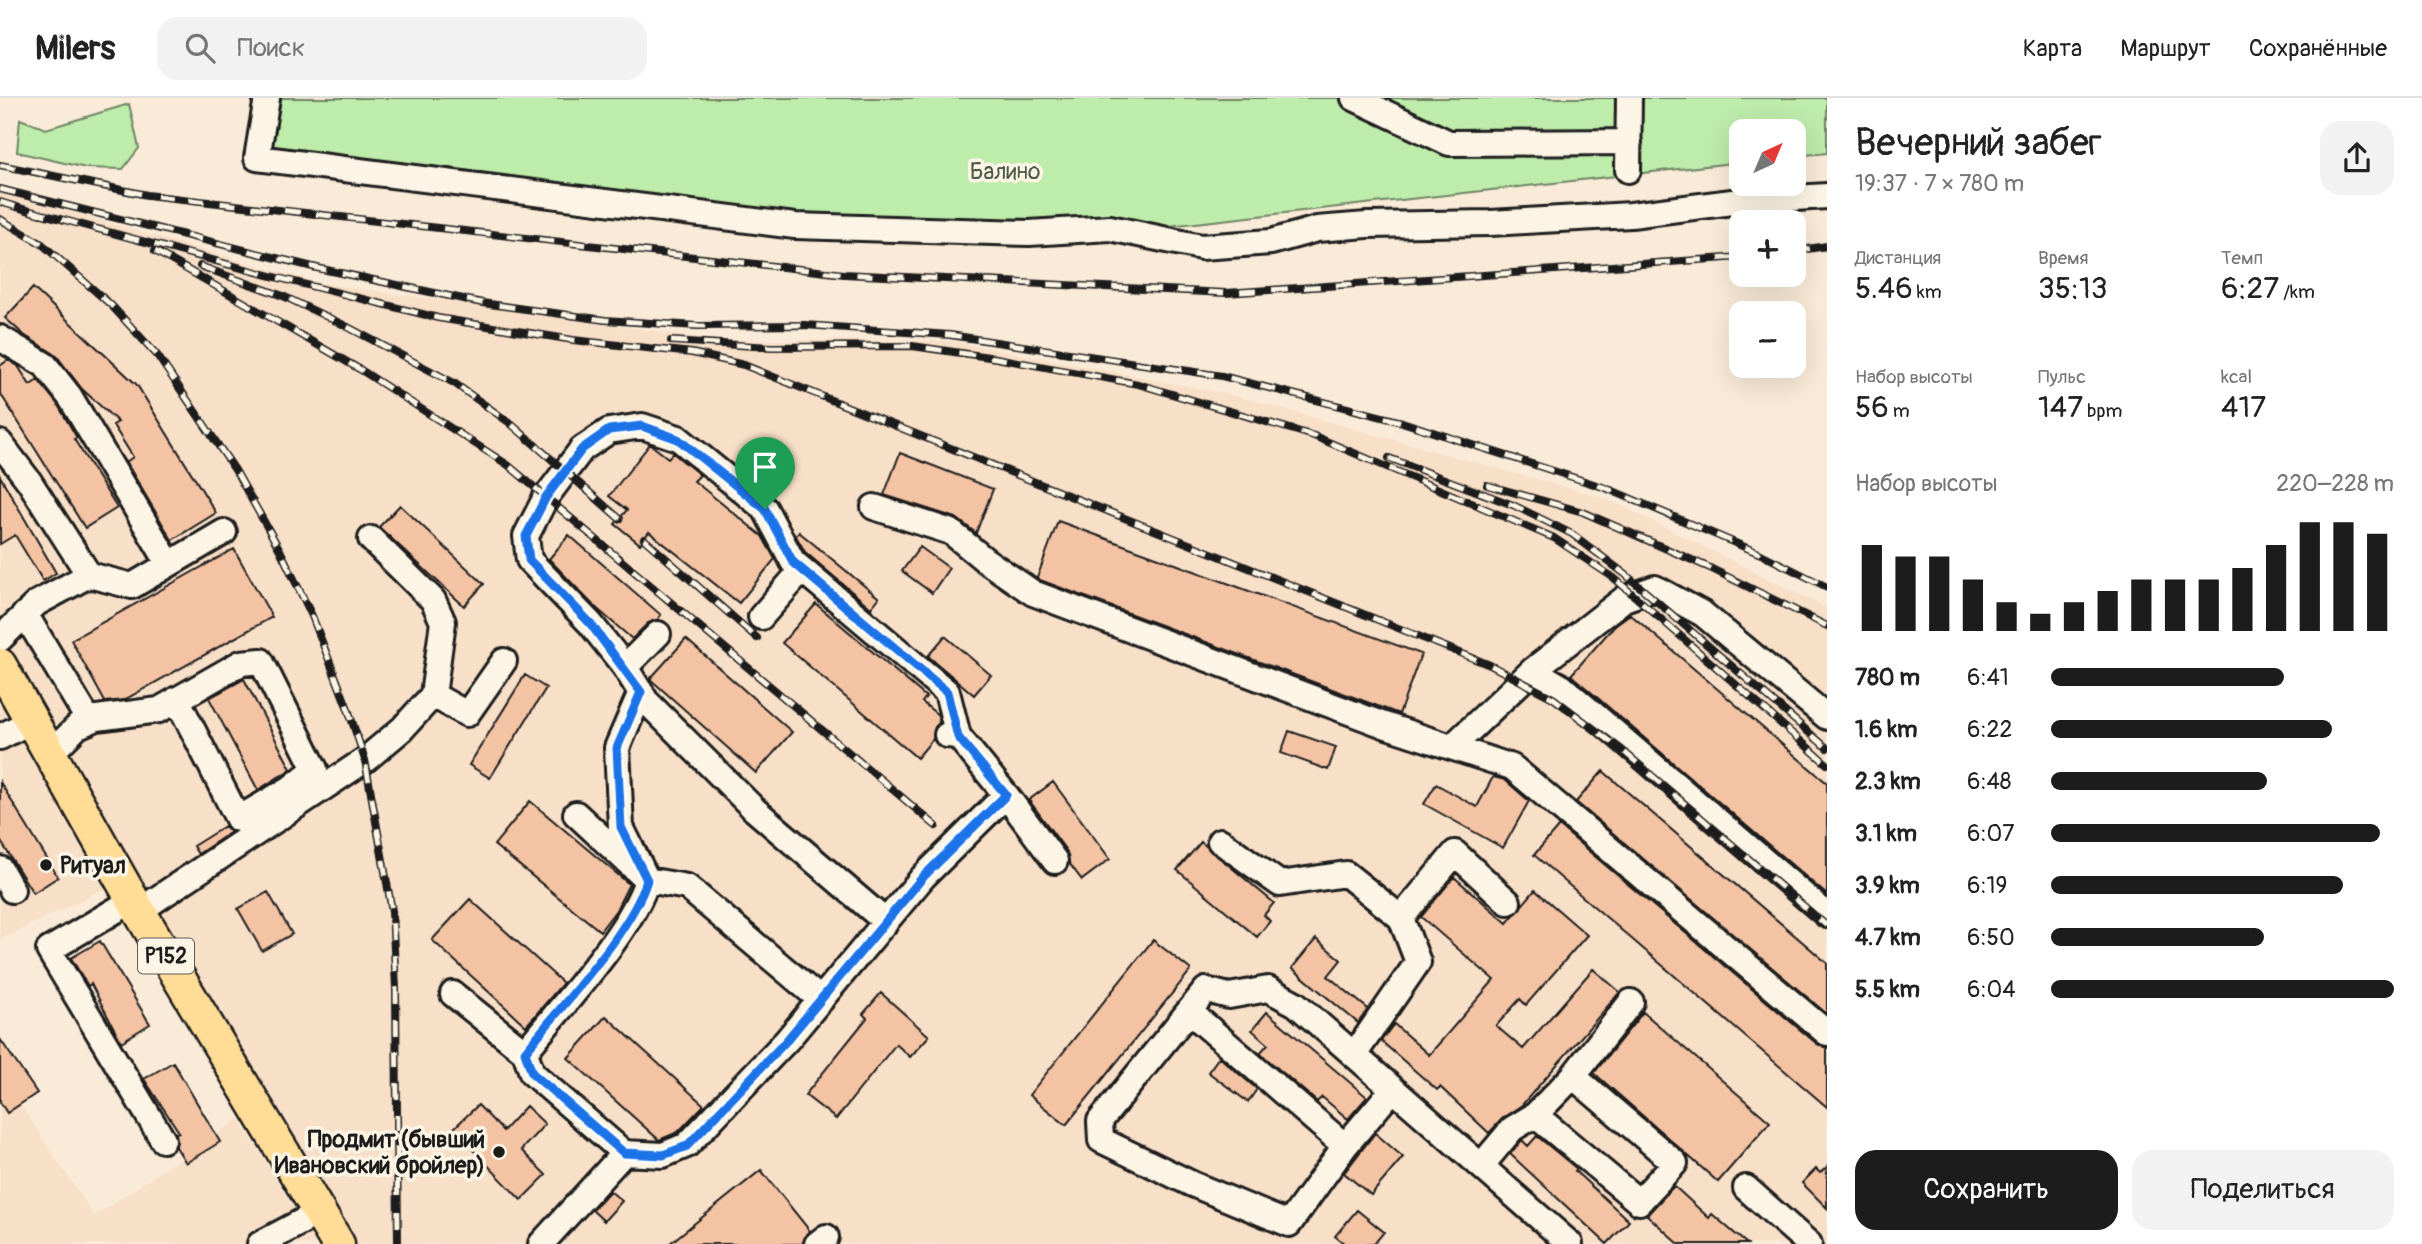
<!DOCTYPE html>
<html lang="ru">
<meta charset="utf-8">
<style>
:root{--surface:#fff;--page:#f2f2f2;--text:#222;--muted:#767676;--line:#e0e0e0;--accent:#1c1c1c}
body{margin:0;font-family:Pangolin,sans-serif;background:var(--page);color:var(--text);height:100vh;display:flex;flex-direction:column;font-size:26px;white-space:nowrap}
*{box-sizing:border-box;margin:0}
p{font-size:23px;color:var(--muted)}
.icon{flex:none;width:38px;height:38px;fill:none;stroke:currentColor;stroke-width:2;stroke-linecap:round;stroke-linejoin:round}
.map{position:relative;flex:1;overflow:hidden}
.panel{display:flex;flex-direction:column;background:var(--surface);width:595px}
.panel>*{flex:none}
.needle{width:46px;rotate:44deg}
.buttons{position:absolute;left:1729px;top:21px;display:grid;gap:14px}
.buttons a{display:grid;place-items:center;width:77px;height:77px;border-radius:14px;background:var(--surface);box-shadow:0 7px 28px #0002;font-size:35px}
.pin{position:absolute;display:grid;place-items:center;width:60px;height:60px;color:#fff;margin:-72px -30px;border-radius:50% 50% 50% 0;rotate:-45deg;box-shadow:0 0 7px #0007}
.pin .icon{rotate:45deg}
.round{display:grid;place-items:center;flex:none;width:74px;height:74px;border-radius:21px;background:var(--page)}
.overview{display:flex;align-items:center;justify-content:space-between;height:119px;padding:0 28px}
h1{font-size:38px;font-weight:600;line-height:52px}
.figures{display:grid;grid-template-columns:repeat(3,1fr);gap:10px;height:119px;padding:7px 28px}
.figures div{display:grid;align-content:center}
.figures b{font-size:30px;font-weight:600}
.figures small{font-size:19px;font-weight:400}
.figures p{font-size:19px}
.chart{height:196px;padding:14px 28px}
.chart p{display:flex;justify-content:space-between}
.chart svg{width:100%;height:126px;margin-top:7px;stroke:var(--accent);stroke-width:6}
.cta{display:flex;gap:14px;margin-top:auto;padding:14px 28px}
.cta a{flex:1;height:80px;border-radius:21px;background:var(--accent);color:#fff;font-size:28px;font-weight:600;line-height:80px;text-align:center}
.cta a+a{background:var(--page);color:var(--text)}
ul{padding:0 28px;list-style:none;font-size:23px}
li{display:grid;grid-template-columns:112px 84px 1fr;align-items:center;height:52px}
li i{height:18px;border-radius:9px;background:var(--accent)}
header{display:flex;align-items:center;gap:42px;box-sizing:border-box;height:98px;padding:0 35px;background:var(--surface);border-bottom:2px solid var(--line)}
header strong{font-size:33px}
nav{display:flex;gap:38px;margin-inline-start:auto;font-size:24px}
.search{width:490px;height:63px;background:var(--page);display:flex;align-items:center;gap:18px;box-sizing:border-box;padding:0 24px;border-radius:21px;color:var(--muted);font-size:26px}
main{display:flex;flex:1;min-height:0}
.map>svg:first-child{display:block}
.built{fill:#f8dfc8}
.green{fill:#beecab;stroke:#6d8464;stroke-width:2}
.building{fill:#f4c3a4;stroke:#1c1c1c;stroke-width:2}
.lines{fill:none;stroke-linecap:round;stroke-linejoin:round}
.minor-casing{stroke:#1c1c1c;stroke-width:30}
.major-casing{stroke:#1c1c1c;stroke-width:37}
.minor{stroke:#fcf5e5;stroke-width:24}
.major{stroke:#ffdd96;stroke-width:32}
.rail-casing{stroke:#1c1c1c;stroke-width:8}
.rail{stroke:#fcf5e5;stroke-width:5;stroke-dasharray:16;stroke-linecap:butt}
.route-casing{stroke:#fff;stroke-width:14}
.route{stroke:#1a73e8;stroke-width:9}
.poi-dot{fill:#1c1c1c;stroke:#fcf5e5;stroke-width:2.5}
.labels{text-anchor:middle;stroke-width:7;stroke-linejoin:round;paint-order:stroke}
.shield{fill:#fcf5e5;stroke:#5f5d58;stroke-width:2}
.shield-label{font-size:21px;font-weight:bold;fill:#1c1c1c}
.park-label{font-size:23px;fill:#4d5a47;stroke:#fcf5e5}
.poi-label{font-size:23px;font-weight:bold;fill:#1c1c1c;stroke:#fcf5e5;text-anchor:start}
</style>
<header>
<strong>Milers</strong>
<div class="search"><svg class="icon" aria-label="search" viewBox="0 0 24 24"><circle cx="10" cy="10" r="6"/><path d="M15 15l6 6"/></svg>Поиск</div>
<nav><a>Карта</a><a>Маршрут</a><a>Сохранённые</a></nav>
</header>
<main>
<div class="map">
<svg width="1827" height="1146" viewBox="0 0 1827 1146">
<rect width="100%" height="100%" fill="#faebd8"/>
<filter id="ink" filterUnits="userSpaceOnUse"><feTurbulence type="fractalNoise" baseFrequency=".0143" numOctaves="2"/><feDisplacementMap in="SourceGraphic" scale="14" xChannelSelector="R" yChannelSelector="G"/><feConvolveMatrix kernelMatrix="1 2 1 2 8 2 1 2 1" color-interpolation-filters="sRGB"/></filter>
<g filter="url(#ink)">
<!-- built -->
<path class="built" d="M0 94 319 185 716 242 952 243 1229 296 1608 401 1827 510V1146H347L0 553Z
M0 596 108 789 0 842Z
M0 1005 20 1006 94 1118 239 1021 316 1146H0Z"/>
<!-- green -->
<path class="green" d="M275 0H1827V55L1794 58V33H1741V64L999 147 267 54Z
M129 6 139 50 123 71 86 70 17 54 20 21 46 31Z"/>
<!-- building -->
<path class="building" d="M33 190 137 287 216 415 172 442 126 364 133 359 113 327 118 324 82 291 56 257 24 237 5 220Z
M8 262 18 268 30 287 38 282 58 307 77 340 74 341 117 410 85 430 0 295V268Z
M650 346 668 360 673 355 700 377 694 383 762 438 775 461 739 505 649 434 640 446 615 426 627 412 609 398Z
M900 355 993 391 976 435 956 420 884 397Z
M0 378 56 475 43 483 15 437 0 446Z
M400 407 484 486 464 508 379 429Z
M1058 423 1421 556 1399 616 1040 482 1037 480Z
M799 434 879 500 871 510 805 454 796 438Z
M569 437 661 517 657 522 648 525 632 541 594 508 549 461Z
M920 449 949 470 932 495 902 473Z
M234 451 272 519 124 602 105 604 71 542Z
M816 506 926 599 922 604 938 617 939 625 935 629 933 641 917 660 782 545Z
M1630 516 1827 685V797L1571 577 1615 527Z
M945 538 991 577 974 597 928 558Z
M686 541 792 634 756 675 650 581Z
M525 577 546 590 490 680 469 667Z
M244 581 291 671 258 692 209 600Z
M1289 633 1336 649 1328 672 1281 655Z
M1603 673 1827 865V916L1576 704Z
M1493 679 1505 682 1529 703 1503 750 1424 706 1436 686 1477 709Z
M0 684 58 779 33 795 0 742Z
M1053 684 1110 761 1082 782 1069 765 1067 754 1029 702Z
M530 703 629 786 616 812 600 833 494 747Z
M225 728 231 734 198 756 193 748Z
M1559 728 1817 946 1827 950V1009L1534 757Z
M1201 744 1274 805 1264 817 1270 823 1257 839 1177 772Z
M1454 779 1507 825 1535 792 1587 837 1526 907 1520 901 1496 928 1523 951 1593 871 1620 894 1522 1007 1504 1019 1489 1035 1440 989 1437 992 1381 943 1394 926 1429 957 1494 882 1421 819Z
M268 794 292 836 262 853 238 811Z
M470 801 563 885 526 928 432 842Z
M1316 841 1341 862 1328 878 1368 911 1358 925 1292 870Z
M1153 842 1191 872 1066 1027 1029 997Z
M100 843 150 926 121 944 91 886 88 888 71 860Z
M881 895 929 938 910 959 896 946 836 1021 805 997 867 920 863 916Z
M1267 914 1367 999 1348 1021 1322 999 1317 1004 1260 955 1268 946 1252 932Z
M1643 914 1770 1024 1718 1084 1594 975Z
M606 918 704 1007 678 1034 659 1042 568 960Z
M0 941 37 995 7 1015 0 1004Z
M1219 959 1257 991 1248 1004 1208 974Z
M173 964 220 1044 186 1065 176 1049V1035L179 1034 144 981Z
M478 1007 503 1033 526 1008 545 1026 521 1052 546 1077 521 1102 453 1031Z
M1375 1035 1403 1059 1371 1097 1344 1075Z
M1537 1038 1577 1071 1575 1073 1629 1123 1607 1146 1510 1056 1522 1042 1528 1048Z
M1827 1069V1110L1802 1085 1816 1071 1820 1075Z
M761 1072 810 1133 802 1146H669Z
M1674 1088 1709 1120 1712 1116 1747 1146H1679L1647 1117Z
M610 1093 622 1103 604 1123 592 1112Z
M1357 1112 1384 1134 1374 1146H1345L1335 1138Z"/>
<g class="lines">
<defs>
<path id="minor" d="M267 0 257 60 795 128 1029 135 1110 130 1201 149 1271 144 1317 131 1367 127 1490 125 1631 117 1732 104 1827 98
M1354 0 1449 45 1629 44
M1628 72 1629 0
M0 240 45 267 70 299 169 466
M0 345 29 383 89 477
M874 409 951 434 985 462 1033 495 1384 627 1512 669 1827 935
M25 516 89 623
M761 519 802 472
M658 536 625 569 646 603 755 712 886 824
M0 541 37 505 89 477 132 488 224 434
M625 569 590 525 529 462 526 438 546 399 582 351 609 333 642 328 678 340 765 411 793 464 947 594 958 638
M1533 572 1562 589 1827 817
M433 597 467 616 504 563
M0 639 31 623
M1453 648 1533 572 1624 501 1655 490 1703 516 1827 619
M50 656 78 628 97 620 159 612 241 565 261 563 315 671 291 690 238 721 177 601
M1006 697 1055 763
M576 716 647 782 621 729 617 650 641 594
M1220 743 1280 786 1346 776 1401 820
M0 771 12 792
M133 802 49 852 163 1042
M139 813 365 662 402 631 433 597 443 524 433 502 371 441
M453 896 525 954C560 909 632 833 647 782L687 789 821 902
M1189 913 1345 1048
M525 954 532 975 624 1055
M1354 957 1418 864 1401 820 1455 755 1508 804
M1573 978 1535 1017 1639 1104 1675 1065 1573 978 1631 904
M1393 991 1345 1048 1289 1126 1192 1086 1101 1042 1100 1023 1206 892 1229 898 1268 891 1296 906 1570 1146
M1481 1068 1512 1031 1535 1017
M1746 1090 1809 1146
M260 1146 318 1115
M541 1146 624 1055 663 1057 687 1047 787 942 923 779 1006 697 958 638 947 637
M817 1146 826 1139"/>
<path id="major" d="M0 567 139 813 338 1146"/>
</defs>
<!-- minor casing -->
<use href="#minor" class="minor-casing"/>
<!-- major casing -->
<use href="#major" class="major-casing"/>
<!-- minor -->
<use href="#minor" class="minor"/>
<!-- major -->
<use href="#major" class="major"/>
<defs>
<path id="rail" d="M0 67 147 97 844 176 1226 195 1741 159
M0 91 317 170 482 205 605 222 697 228 805 227 950 237 1222 278 1402 324 1606 390 1761 456 1827 489
M0 104 40 116
M31 113 275 179 438 220 573 242 692 255 744 267 1490 567 1553 600 1622 652 1827 828
M0 121 42 146 111 207 157 257 235 372 280 452 312 518 348 611 365 662 392 813 396 890 398 1146
M155 153 361 272 508 367 936 728
M1794 153 1827 148
M200 168 283 198 344 227 454 285 510 325 620 421
M671 243 771 249 912 248 996 260 1138 286 1314 338 1554 440 1614 480 1827 666
M1389 360 1513 407 1572 436 1625 476 1827 650
M1487 387 1583 414 1710 470 1827 528
M644 441 757 540"/>
</defs>
<!-- rail casing -->
<use href="#rail" class="rail-casing"/>
<!-- rail -->
<use href="#rail" class="rail"/>
</g>
</g>
<g class="lines" filter="url(#ink)">
<defs>
<path id="route" d="M642 328 678 341 765 411 793 464 947 594 958 639 1006 697 923 779 787 942 687 1048 663 1057 624 1055 532 975 525 954C560 909 632 833 647 782L621 729 617 650 641 594 590 525 529 462 526 438 546 399 582 351 609 332Z"/>
</defs>
<!-- route casing -->
<use href="#route" class="route-casing"/>
<!-- route -->
<use href="#route" class="route"/>
</g>
<!-- markers -->
<g class="poi-dot">
<circle cx="46" cy="767" r="7"/>
<circle cx="499" cy="1054" r="7"/>
</g>
<g class="labels">
<!-- shield labels -->
<rect class="shield" x="138" y="840.5" width="56" height="35" rx="5"/>
<g class="shield-label">
<text x="166" y="865">Р152</text>
</g>
<!-- park labels -->
<g class="park-label">
<text x="1005" y="81">Балино</text>
</g>
<!-- poi labels -->
<g class="poi-label">
<text x="60" y="775">Ритуал</text>
<text x="485" y="1049" text-anchor="end">Продмит (бывший<tspan x="485" dy="26">Ивановский бройлер)</tspan></text>
</g>
</g>
</svg>
<div class="buttons">
<a><svg class="needle" viewBox="-14 -14 28 28"><path d="M0-13l5 13h-10z" fill="#e53935"/><path d="M0 13l5-13h-10z" fill="#767676"/></svg></a>
<a>+</a>
<a>−</a>
</div>
<div class="pin" style="left:765px;top:411px;background:#1e9e55"><svg class="icon" aria-label="arrive" viewBox="0 0 24 24"><path d="M6 21V4h12l-3 4 3 4H6"/></svg></div>
</div>
<section class="panel">
<div class="overview"><div><h1>Вечерний забег</h1><p>19:37 · 7 × 780 m</p></div><a class="round"><svg class="icon" aria-label="share" viewBox="0 0 24 24"><path d="M12 15V3M7 8l5-5 5 5M5 13v7h14v-7"/></svg></a></div>
<div class="figures">
<div><p>Дистанция</p><b>5.46<small> km</small></b></div>
<div><p>Время</p><b>35:13</b></div>
<div><p>Темп</p><b>6:27<small> /km</small></b></div>
</div>
<div class="figures">
<div><p>Набор высоты</p><b>56<small> m</small></b></div>
<div><p>Пульс</p><b>147<small> bpm</small></b></div>
<div><p>kcal</p><b>417</b></div>
</div>
<div class="chart"><p><span>Набор высоты</span>220–228 m</p>
<svg viewBox="0 0 160 44" preserveAspectRatio="none"><path d="M5 44V14M15 44V18M25 44V18M35 44V26M45 44V34M55 44V38M65 44V34M75 44V30M85 44V26M95 44V26M105 44V26M115 44V22M125 44V14M135 44V6M145 44V6M155 44V10"/></svg>
</div>
<ul>
<li><b>780 m</b>6:41<i style="width:68%"></i></li>
<li><b>1.6 km</b>6:22<i style="width:82%"></i></li>
<li><b>2.3 km</b>6:48<i style="width:63%"></i></li>
<li><b>3.1 km</b>6:07<i style="width:96%"></i></li>
<li><b>3.9 km</b>6:19<i style="width:85%"></i></li>
<li><b>4.7 km</b>6:50<i style="width:62%"></i></li>
<li><b>5.5 km</b>6:04<i style="width:100%"></i></li>
</ul>
<div class="cta"><a>Сохранить</a><a>Поделиться</a></div>
</section>
</main>
